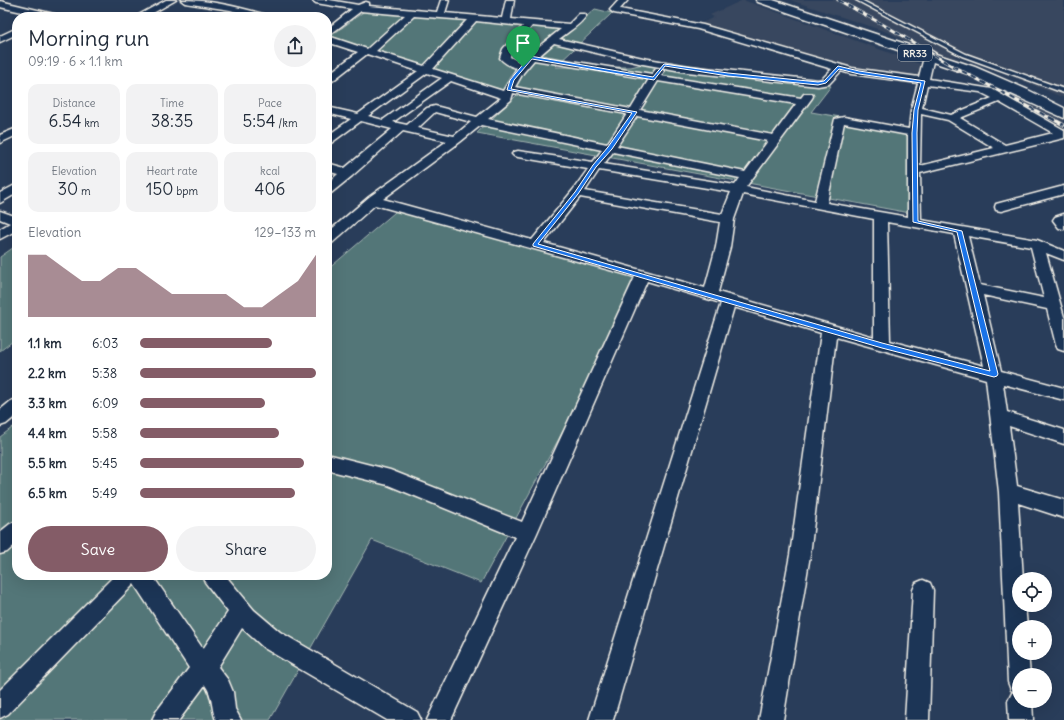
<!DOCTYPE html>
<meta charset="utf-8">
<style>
:root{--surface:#fff;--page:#f2f2f3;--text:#1f2937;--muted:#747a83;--accent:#845c67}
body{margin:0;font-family:Delius,sans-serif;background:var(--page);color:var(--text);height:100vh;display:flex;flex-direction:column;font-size:15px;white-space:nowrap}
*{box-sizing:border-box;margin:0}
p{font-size:13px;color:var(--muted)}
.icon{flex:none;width:22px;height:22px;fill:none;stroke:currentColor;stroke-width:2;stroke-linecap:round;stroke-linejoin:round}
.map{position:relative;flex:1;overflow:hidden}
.details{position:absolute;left:12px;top:12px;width:320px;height:568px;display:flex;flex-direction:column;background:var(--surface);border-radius:16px;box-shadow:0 4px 16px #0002}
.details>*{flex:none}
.buttons{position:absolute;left:1012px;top:572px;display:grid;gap:8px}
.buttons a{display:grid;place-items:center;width:40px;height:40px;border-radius:50%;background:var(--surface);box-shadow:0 4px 16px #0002;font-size:20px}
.pin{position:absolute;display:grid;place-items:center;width:34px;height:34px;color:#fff;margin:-41px -17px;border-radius:50% 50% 50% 0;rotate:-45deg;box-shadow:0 0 4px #0007}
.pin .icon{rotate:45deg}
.round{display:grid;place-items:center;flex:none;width:42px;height:42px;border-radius:21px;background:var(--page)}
.head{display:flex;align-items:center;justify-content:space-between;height:68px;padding:0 16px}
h1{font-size:22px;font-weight:600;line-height:30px}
.metrics{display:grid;grid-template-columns:repeat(3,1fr);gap:6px;height:68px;padding:4px 16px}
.metrics div{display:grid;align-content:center;border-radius:10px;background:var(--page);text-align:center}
.metrics b{font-size:17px;font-weight:600}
.metrics small{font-size:11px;font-weight:400}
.metrics p{font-size:11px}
.chart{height:112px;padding:8px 16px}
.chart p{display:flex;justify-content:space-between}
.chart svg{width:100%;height:72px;margin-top:4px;fill:var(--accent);opacity:.7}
.action{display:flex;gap:8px;margin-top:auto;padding:8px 16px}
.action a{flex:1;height:46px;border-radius:24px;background:var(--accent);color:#fff;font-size:16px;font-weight:600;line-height:46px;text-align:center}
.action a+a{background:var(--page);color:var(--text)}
ul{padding:0 16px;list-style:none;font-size:13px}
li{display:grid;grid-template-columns:64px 48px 1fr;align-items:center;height:30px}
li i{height:10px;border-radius:5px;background:var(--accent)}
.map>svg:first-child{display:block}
.built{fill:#38475e}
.green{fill:#527678;stroke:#a3b4b0}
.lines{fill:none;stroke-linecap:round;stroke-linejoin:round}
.service-casing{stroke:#f4f1e8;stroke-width:3}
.minor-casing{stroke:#f4f1e8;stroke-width:3}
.trunk-casing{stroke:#f4f1e8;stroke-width:3}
.service{fill:#1d3557;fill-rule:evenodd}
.minor{fill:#1d3557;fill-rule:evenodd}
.trunk{fill:#1d3557;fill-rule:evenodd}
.rail-far1-casing{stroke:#f4f1e8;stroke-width:3}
.rail-casing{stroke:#f4f1e8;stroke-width:3.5}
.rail-far1{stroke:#1d3557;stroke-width:2;stroke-dasharray:5.5;stroke-linecap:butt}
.rail{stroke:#1d3557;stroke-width:2.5;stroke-dasharray:7;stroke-linecap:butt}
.route{fill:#1a73e8;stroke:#fff;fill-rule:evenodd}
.labels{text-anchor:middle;stroke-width:3;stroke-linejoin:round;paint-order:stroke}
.shield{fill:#1d3557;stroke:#b4b9bc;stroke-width:1}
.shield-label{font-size:10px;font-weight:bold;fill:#f4f1e8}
</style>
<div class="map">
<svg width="1064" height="720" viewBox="0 0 1064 720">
<rect width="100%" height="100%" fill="#293d5a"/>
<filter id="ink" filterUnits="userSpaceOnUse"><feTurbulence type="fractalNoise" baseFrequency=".025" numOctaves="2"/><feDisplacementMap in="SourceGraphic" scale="8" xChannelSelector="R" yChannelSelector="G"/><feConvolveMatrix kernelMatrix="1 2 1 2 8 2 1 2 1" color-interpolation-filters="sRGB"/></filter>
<g filter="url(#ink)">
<!-- built -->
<path class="built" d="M743 0 923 65 921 83 848 73 695 27 714 17 710 15Z
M790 0H1064V98L1009 75 949 53 1020 94 1064 116V130L980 82 890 33Z"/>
<!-- green -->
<path class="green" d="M595 9 612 13 555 67H631L658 60 831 86 811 112 917 130 910 213 477 133 517 95 327 39 366 10 571 30Z
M401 207 645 279 481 583 372 540 270 720H0V437L17 424V575H327V270Z
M17 245V338L0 351V257Z"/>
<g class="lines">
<defs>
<path id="service" d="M856 0H861L966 54 1064 89V93L962 56Z"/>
<path id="minor" d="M166 0H176L146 17H135Z
M181 0C211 0 238 7 267 15L268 17H254L230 10 185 3Z
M312 0H330L358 5 366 2 369 3V6L437 12 441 0H449L445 13 502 18 506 0H514L511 19 569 24 579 14H585L586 16C579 26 569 31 559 39L643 58 687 66 818 80 822 79 832 69 698 29 614 13 610 10 619 0H628L620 9 703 25 852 68 919 77 925 53 930 50 935 53 929 79 992 89 1064 130V138L920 173 921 220 1037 240 1064 251V260L1046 253 1064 317V351L1058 349 1056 345 1047 309 983 295 1001 371 1064 388V400L1003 384 1007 412 1064 430V444L1009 426 1017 486 1064 500V518L1018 503 1023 579H1019V605H1025L1027 627H1019V653H1028L1030 675H1019V701H1032L1033 720H1009L1008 701 1012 693 1015 692 1011 690 1008 682 999 492 986 379 836 337 810 555 783 720H759L790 555 821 333 734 307 613 720H589L721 303 647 281 537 533 451 720H427L515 537 388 485 327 470V454L390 470 522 522 635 277 375 205 332 243 327 244V233L369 197 447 141 403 131 352 176 331 193 327 194V184L338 174 327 171V163L345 168 392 129 361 121 331 143 327 144V136L351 119 327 113V107L358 114 418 71 367 54 331 82 327 83V75L358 52 327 42V29L352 9 316 3ZM361 11 405 15 367 49 328 36ZM414 16 467 20 424 66 376 51ZM476 21 523 26 503 49 500 58C505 64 510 66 517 68L503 91 433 69ZM532 26 561 29 528 55 521 63 510 57 511 51ZM554 43 643 64 687 72 818 86 829 84 841 71 851 74 918 83 911 110 909 129 844 117 835 119 815 201 746 187 812 98 813 96 812 94H804L801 98 661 76 664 71 659 68 656 69 652 74 539 56ZM534 60 649 79 631 109 515 87 523 73ZM427 73 442 78 383 120 368 116ZM451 81 501 98 477 117 435 106 427 108 407 125 393 122ZM658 81 796 104 773 135 640 110ZM927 85 980 92 992 98 951 115 922 108ZM513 93 627 114 607 144 488 119 511 100ZM999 102 1053 133 1005 145 960 118ZM435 112 471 122 454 136 418 128ZM921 114 948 120 994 148 920 166ZM637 116 768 141 745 172 617 146ZM844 123 908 135V217L827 203ZM481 125 602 150 593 162 518 151 514 152 512 154 514 156 518 157 588 169 573 190 532 240 383 199 460 142ZM613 152 740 178 735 185 604 164ZM599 170 731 192 722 214 585 191ZM743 194 874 219V337L718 292 730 247 734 219ZM580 197 720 222 716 247 705 288 544 243ZM887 222 954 234 984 366 890 341ZM968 236 1031 247 1044 298 980 285Z
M0 1 58 15 59 17H44L0 7Z
M17 28V34L0 42V36Z
M17 128V135L0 143V135Z
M17 184V193L0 203V193Z
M1064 186V194L1001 211 996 210 995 207 996 204Z
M0 211 17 217V230L0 239V229L10 223 0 219Z
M1064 214V229L1059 228 1053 220 1055 217Z
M17 399V415L6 424 0 426V410L11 401Z
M17 521V543L7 552 0 554V532L10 524Z
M115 575H152L203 649 228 612 205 582 202 575H225L254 610 280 632 417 712 421 720H387L264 648 242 628 218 667 228 680 233 692 235 709 241 720H216C211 708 213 695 205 685L179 720H152L156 712 189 668 134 584 8 714 0 718V690Z
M923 580 930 583 933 590 929 720H905L913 590 916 583Z"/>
<path id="trunk" d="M756 0H773L975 67 1028 90 1064 108V118L965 73 758 2Z"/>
</defs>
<!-- service casing -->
<use href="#service" class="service-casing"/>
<!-- minor casing -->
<use href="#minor" class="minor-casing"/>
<!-- trunk casing -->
<use href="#trunk" class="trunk-casing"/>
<!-- service -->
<use href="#service" class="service"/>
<!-- minor -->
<use href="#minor" class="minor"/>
<!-- trunk -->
<use href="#trunk" class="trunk"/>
<defs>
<path id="rail-far1" d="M838 0 891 29 947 63 1050 118"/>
<path id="rail" d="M1049 117 1064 125"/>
</defs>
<!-- rail-far1 casing -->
<use href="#rail-far1" class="rail-far1-casing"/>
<!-- rail casing -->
<use href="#rail" class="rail-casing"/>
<!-- rail-far1 -->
<use href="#rail-far1" class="rail-far1"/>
<!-- rail -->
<use href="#rail" class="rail"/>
</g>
</g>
<!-- route -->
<path class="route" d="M530 56 653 77 664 64 728 73 818 82 824 81 838 66 859 71 925 81 918 110 917 133 918 221 962 231 998 374 997 376 994 377 882 348 533 246V244L575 192 593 165 608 147 632 113 507 90 510 80ZM532 59 654 80 665 66 728 76 818 85 826 83 839 69 859 74 921 83 914 110 912 133 913 222 957 232 990 371 882 343 538 244 578 194 596 167 612 149 637 112 511 89 514 80Z"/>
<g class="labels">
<!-- shield labels -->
<rect class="shield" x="898" y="45" width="34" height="16" rx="3"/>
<g class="shield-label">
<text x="915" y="57">RR33</text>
</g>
</g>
</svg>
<div class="buttons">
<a><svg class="icon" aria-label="locate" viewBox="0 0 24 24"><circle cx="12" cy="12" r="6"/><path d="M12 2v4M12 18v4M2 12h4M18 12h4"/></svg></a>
<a>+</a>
<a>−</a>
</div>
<div class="pin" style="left:523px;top:67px;background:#1e9e55"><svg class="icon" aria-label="arrive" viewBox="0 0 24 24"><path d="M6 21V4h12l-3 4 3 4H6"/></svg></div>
<section class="details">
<div class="head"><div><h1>Morning run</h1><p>09:19 · 6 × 1.1 km</p></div><a class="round"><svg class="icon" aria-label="share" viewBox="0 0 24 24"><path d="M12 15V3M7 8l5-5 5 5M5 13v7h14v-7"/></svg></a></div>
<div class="metrics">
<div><p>Distance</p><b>6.54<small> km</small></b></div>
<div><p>Time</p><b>38:35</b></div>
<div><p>Pace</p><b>5:54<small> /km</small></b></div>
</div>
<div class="metrics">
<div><p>Elevation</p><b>30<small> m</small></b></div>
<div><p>Heart rate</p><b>150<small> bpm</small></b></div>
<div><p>kcal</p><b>406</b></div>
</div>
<div class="chart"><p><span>Elevation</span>129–133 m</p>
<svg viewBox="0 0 160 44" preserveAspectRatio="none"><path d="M0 44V6L10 6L20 14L30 22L40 22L50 14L60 14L70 22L80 30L90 30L100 30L110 30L120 38L130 38L140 30L150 22L160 6V44z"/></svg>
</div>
<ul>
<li><b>1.1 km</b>6:03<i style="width:75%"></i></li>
<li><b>2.2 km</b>5:38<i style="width:100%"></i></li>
<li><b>3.3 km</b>6:09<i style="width:71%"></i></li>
<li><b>4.4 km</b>5:58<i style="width:79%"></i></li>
<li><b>5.5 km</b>5:45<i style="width:93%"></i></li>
<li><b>6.5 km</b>5:49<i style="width:88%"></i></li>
</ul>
<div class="action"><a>Save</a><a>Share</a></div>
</section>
</div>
